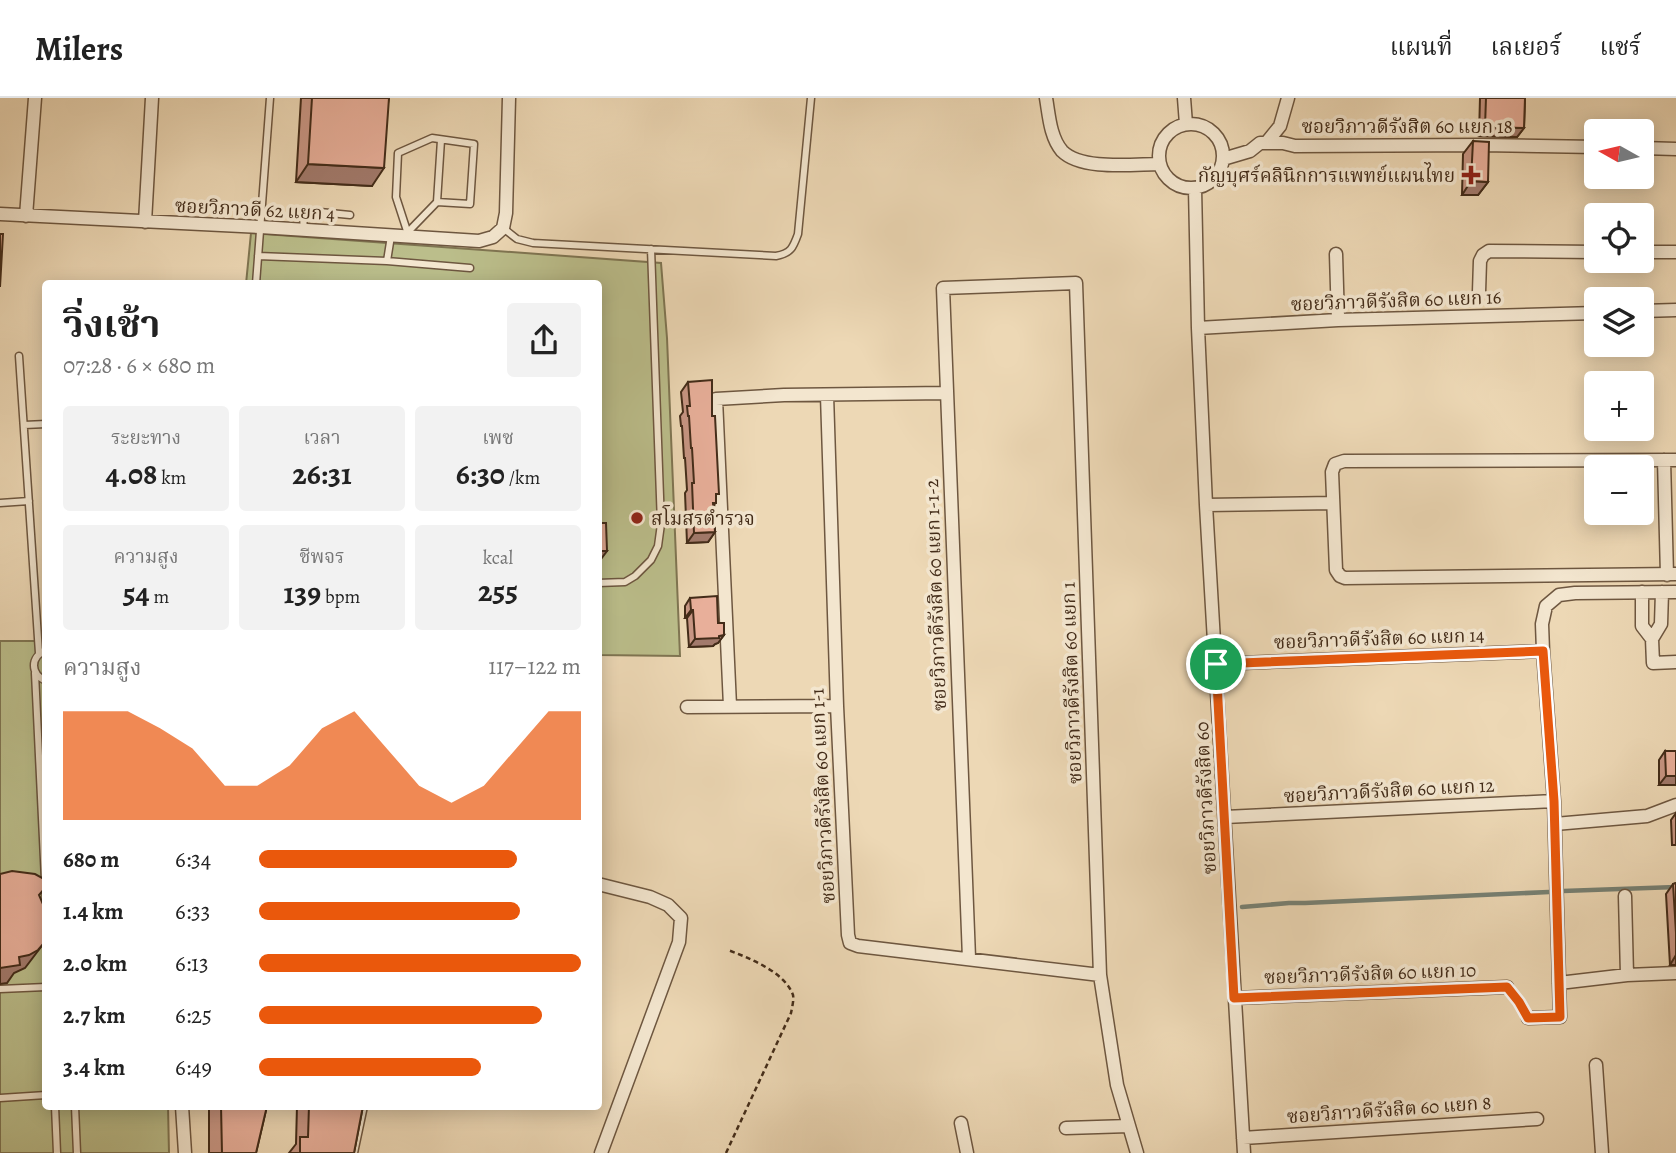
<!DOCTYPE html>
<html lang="th">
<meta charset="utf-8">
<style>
:root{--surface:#fff;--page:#f2f2f2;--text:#222;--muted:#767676;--line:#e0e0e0;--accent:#ea580c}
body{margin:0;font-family:Alegreya,"Noto Serif Thai",serif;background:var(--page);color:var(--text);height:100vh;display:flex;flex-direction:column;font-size:26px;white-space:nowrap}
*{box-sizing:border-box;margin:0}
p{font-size:23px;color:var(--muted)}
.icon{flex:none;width:38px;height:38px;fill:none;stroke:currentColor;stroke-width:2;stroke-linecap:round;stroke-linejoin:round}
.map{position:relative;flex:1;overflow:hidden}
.details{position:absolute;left:42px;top:182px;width:560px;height:830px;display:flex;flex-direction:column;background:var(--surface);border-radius:7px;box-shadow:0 4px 18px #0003}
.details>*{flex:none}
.needle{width:46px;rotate:278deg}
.fabs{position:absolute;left:1584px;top:21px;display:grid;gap:14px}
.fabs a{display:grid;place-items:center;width:70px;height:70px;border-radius:7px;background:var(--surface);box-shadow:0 4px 18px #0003;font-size:35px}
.pin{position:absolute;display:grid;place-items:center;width:60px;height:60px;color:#fff;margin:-30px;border:4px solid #fff;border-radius:50%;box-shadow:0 2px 7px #0007}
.round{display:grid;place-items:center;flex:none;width:74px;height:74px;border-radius:7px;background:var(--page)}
.head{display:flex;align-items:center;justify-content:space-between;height:119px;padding:0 21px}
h1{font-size:38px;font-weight:700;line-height:52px}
.metrics{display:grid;grid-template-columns:repeat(3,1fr);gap:10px;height:119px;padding:7px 21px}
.metrics div{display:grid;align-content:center;border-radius:7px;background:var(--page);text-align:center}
.metrics b{font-size:30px;font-weight:700}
.metrics small{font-size:19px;font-weight:400}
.metrics p{font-size:19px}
.chart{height:196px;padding:14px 21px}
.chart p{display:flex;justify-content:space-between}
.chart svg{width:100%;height:126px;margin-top:7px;fill:var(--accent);opacity:.7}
ul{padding:0 21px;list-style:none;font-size:23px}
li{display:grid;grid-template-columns:112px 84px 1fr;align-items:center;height:52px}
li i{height:18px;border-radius:9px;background:var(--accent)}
header{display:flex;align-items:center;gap:42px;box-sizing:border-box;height:98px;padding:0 35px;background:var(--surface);border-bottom:2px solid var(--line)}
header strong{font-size:33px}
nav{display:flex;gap:38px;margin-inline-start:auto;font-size:24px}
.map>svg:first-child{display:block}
.green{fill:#bbbe8b;stroke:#7f7552;stroke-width:2}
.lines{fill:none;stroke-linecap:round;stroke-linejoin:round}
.stream{stroke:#778174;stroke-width:4.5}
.service-casing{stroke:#6e5740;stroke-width:9}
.minor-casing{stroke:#6e5740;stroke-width:15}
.path{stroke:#432c19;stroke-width:2.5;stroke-dasharray:5 3.5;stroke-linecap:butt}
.service{stroke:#f3e6cf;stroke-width:6}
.minor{stroke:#f3e6cf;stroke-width:12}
.wall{fill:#c89684;stroke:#432c19;stroke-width:2}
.shaded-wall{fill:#a27a6c;stroke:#432c19;stroke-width:2}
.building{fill:#e8af9a;stroke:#432c19;stroke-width:2}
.route-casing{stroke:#fff;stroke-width:14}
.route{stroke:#ea580c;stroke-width:9}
.poi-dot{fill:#8f2418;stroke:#f3e6cf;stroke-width:2.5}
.labels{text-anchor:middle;stroke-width:7;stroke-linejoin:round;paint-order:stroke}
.street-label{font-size:19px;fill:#432c19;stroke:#f3e6cf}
.poi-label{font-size:19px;fill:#432c19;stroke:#f3e6cf;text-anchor:end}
</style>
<header>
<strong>Milers</strong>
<nav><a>แผนที่</a><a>เลเยอร์</a><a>แชร์</a></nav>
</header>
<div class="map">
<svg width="1676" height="1055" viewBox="0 0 1676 1055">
<rect width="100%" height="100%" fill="#edd8b5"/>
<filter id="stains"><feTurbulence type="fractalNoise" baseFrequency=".00286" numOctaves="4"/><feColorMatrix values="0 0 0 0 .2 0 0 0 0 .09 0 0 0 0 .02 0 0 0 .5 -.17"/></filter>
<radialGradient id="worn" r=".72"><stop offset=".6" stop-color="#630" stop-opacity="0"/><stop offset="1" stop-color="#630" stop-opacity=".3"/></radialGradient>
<!-- green -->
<path class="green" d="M251 135 661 165 667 240 680 558 599 557 598 186H246Z
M0 543H45L46 1008H168L169 1055H0Z"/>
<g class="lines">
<!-- stream -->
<path class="stream" d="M1563 793 1676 789
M1242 809 1289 805H1305L1549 794"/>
<defs>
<path id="service" d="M437 104 441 42
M503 130 517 141 533 145 776 158C791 155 793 150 798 136L811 0
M304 132 303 119 310 113 350 117
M408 134 437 104 470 106 474 46 432 40 398 55 396 99 409 139
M258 158 387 163 470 170
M387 163 391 138
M256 186 270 0
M19 258 39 555
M24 327 46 326
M0 405 29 403
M598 485 625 484 635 478 651 462 658 448 661 426 651 151
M46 552C30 559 30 576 46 583
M35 575 46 803
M0 891 46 889
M0 1000 46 997
M55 1008 57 1055
M75 1008 77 1055
M354 1055 364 1008"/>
<path id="minor" d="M1046 0C1049 17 1050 39 1062 53 1082 73 1134 66 1160 66
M1184 0 1186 26
M1159 58a32 32 0 1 1 64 0a32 32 0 1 1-64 0Z
M1267 44 1280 28 1288 0
M1642 50 1676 51
M1223 61 1250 53 1260 45H1283L1295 48 1482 47 1596 49
M1195 90 1198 230 1206 407 1244 1055
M0 116 260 129 479 143 493 139 503 130 506 115 509 0
M26 118 35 0
M145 124 152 0
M1642 154H1676
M1336 156 1338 222
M1479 194 1480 163 1483 157 1489 153 1596 154
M1642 213 1676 212
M1198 230 1338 222 1596 215
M827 297 837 608 848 837 850 845 858 848 1100 877
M1664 362 1667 477
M1676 362 1344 363 1335 366 1332 374 1336 472 1340 478 1345 480 1676 476
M1206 407 1333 405
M1642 494V528L1652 541 1661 526 1662 494
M1652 541 1653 565 1676 564
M1216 566 1543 553
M730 608 716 301 784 297 946 295
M687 609 837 608
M1225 719 1554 703
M1555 726 1647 718 1676 707
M598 786 650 799 668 807 681 820 679 844 601 1055
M1625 798 1627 877
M969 860 943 190 1076 185 1100 877 1117 987 1137 1055
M1559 885 1627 877 1676 875
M1235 900 1507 889
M1528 920 1560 919 1554 703 1543 553 1542 526 1546 508 1559 497 1575 495 1676 494
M1596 967 1602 1055
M182 1008 185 1055
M961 1025 967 1055
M1066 1030 1129 1028
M1243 1040 1537 1021"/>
</defs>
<!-- service casing -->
<use href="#service" class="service-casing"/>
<!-- minor casing -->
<use href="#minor" class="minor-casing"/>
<!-- path -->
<path class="path" d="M1514 897 1522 909
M726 1055 791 915C792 910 794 902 793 897 785 874 749 860 728 852"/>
<!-- service -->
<use href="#service" class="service"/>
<!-- minor -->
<use href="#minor" class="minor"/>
</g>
<!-- wall -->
<path class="wall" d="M301 0H389L372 88 296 84Z
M1480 0H1525L1524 30 1517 39 1479 38Z
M1473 43 1488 84 1478 97H1462L1463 56Z
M688 284 712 318 716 400 714 409 715 434 708 444 687 445 685 395 687 392 685 360H684L682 328H681L680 318 683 314 681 294Z
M690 500 718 525 724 537 718 545 715 546 713 548 689 549 687 520H685V508Z
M1665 653 1676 687H1659V662Z
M1676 715V747H1672L1671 722Z
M1676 785V867H1670L1666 796 1673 786Z
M209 1008H267L256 1055H209Z
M297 1008H363L354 1055H289L296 1046Z"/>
<!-- shaded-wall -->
<path class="shaded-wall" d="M1485 29 1524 30 1517 39 1479 38Z
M308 66 384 70 372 88 296 84Z
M1471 83 1488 84 1478 97H1462Z
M715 434 708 444 687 445 694 435Z
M598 453H607L598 465Z
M691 512H693L687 520H685Z
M724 537 718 545 715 546 713 548 689 549 695 541Z
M1666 678H1676V687H1659Z
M44 845 25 870 14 875 7 885 0 886V870Z
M1676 857V867H1670Z"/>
<!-- building -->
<path class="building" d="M312 0H389L384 70 308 66Z
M1486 0H1525L1524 30 1485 29Z
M1473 43 1489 44 1488 84 1471 83Z
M0 136H3L0 189Z
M712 282V318H715L719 396H716V405H713L715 434 694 435 692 385H694L692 350H691L689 318H688L687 308H690L688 284Z
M598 425H606L607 453H598Z
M717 498 718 525H724V537L719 538V540L695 541 693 512H691L690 500Z
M1665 653H1676V678H1666Z
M12 773 35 776 46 782V789L39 797 46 813V841L44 845 38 852 29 857 19 859 20 867 0 870V776Z
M1676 785V835L1673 786Z
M221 1008H267L256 1055H222Z
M309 1008H363L354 1055H300V1039H308Z"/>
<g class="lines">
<defs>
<path id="route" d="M1543 553 1554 703 1560 919 1528 920 1519 904 1507 889 1234 900 1216 566Z"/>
</defs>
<!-- route casing -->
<use href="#route" class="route-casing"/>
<!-- route -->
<use href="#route" class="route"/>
</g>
<!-- markers -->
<g class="poi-dot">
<path d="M1467.5 66.5h7v7h7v7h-7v7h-7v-7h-7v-7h7z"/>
<circle cx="637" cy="420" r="7"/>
</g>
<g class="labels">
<!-- street labels -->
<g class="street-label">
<text x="1407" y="35">ซอยวิภาวดีรังสิต 60 แยก 18</text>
<text transform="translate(255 111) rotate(3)" y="7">ซอยวิภาวดี 62 แยก 4</text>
<text transform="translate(1396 202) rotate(-2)" y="7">ซอยวิภาวดีรังสิต 60 แยก 16</text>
<text transform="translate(935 497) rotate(-92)" y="7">ซอยวิภาวดีรังสิต 60 แยก 1-1-2</text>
<text transform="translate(1379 540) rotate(-2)" y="7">ซอยวิภาวดีรังสิต 60 แยก 14</text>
<text transform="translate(1071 585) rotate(-92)" y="7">ซอยวิภาวดีรังสิต 60 แยก 1</text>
<text transform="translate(1389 692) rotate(-3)" y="7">ซอยวิภาวดีรังสิต 60 แยก 12</text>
<text transform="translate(822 698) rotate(-93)" y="7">ซอยวิภาวดีรังสิต 60 แยก 1-1</text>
<text transform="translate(1205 700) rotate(-93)" y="7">ซอยวิภาวดีรังสิต 60</text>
<text transform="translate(1370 875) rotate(-2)" y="7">ซอยวิภาวดีรังสิต 60 แยก 10</text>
<text transform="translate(1389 1011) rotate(-4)" y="7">ซอยวิภาวดีรังสิต 60 แยก 8</text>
</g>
<!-- poi labels -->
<g class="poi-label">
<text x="1455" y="84">กัญบุศร์คลินิกการแพทย์แผนไทย</text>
<text x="651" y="427" text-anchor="start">สโมสรตำรวจ</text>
</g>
</g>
<rect width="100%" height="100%" filter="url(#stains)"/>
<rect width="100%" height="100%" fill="url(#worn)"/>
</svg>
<div class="fabs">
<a><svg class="needle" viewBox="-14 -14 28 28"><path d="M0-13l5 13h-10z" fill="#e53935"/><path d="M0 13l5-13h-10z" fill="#767676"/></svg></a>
<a><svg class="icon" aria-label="locate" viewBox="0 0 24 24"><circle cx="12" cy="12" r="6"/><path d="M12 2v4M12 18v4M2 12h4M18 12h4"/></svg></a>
<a><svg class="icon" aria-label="layers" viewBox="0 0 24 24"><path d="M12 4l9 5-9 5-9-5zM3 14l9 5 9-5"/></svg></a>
<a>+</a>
<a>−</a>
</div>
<div class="pin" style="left:1216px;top:566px;background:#1e9e55"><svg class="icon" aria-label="arrive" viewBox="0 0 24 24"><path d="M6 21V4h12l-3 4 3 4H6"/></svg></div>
<section class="details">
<div class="head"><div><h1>วิ่งเช้า</h1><p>07:28 · 6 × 680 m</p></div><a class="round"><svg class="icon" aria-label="share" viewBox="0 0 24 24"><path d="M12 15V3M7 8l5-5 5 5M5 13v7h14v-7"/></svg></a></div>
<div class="metrics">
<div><p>ระยะทาง</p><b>4.08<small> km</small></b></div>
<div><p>เวลา</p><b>26:31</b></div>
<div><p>เพซ</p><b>6:30<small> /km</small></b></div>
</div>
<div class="metrics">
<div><p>ความสูง</p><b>54<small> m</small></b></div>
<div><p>ชีพจร</p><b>139<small> bpm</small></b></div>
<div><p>kcal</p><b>255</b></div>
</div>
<div class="chart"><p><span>ความสูง</span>117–122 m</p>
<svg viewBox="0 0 160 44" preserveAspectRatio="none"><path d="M0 44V6L10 6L20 6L30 12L40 19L50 32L60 32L70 25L80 12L90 6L100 19L110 32L120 38L130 32L140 19L150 6L160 6V44z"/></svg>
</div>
<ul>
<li><b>680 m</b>6:34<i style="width:80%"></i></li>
<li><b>1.4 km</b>6:33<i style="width:81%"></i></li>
<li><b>2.0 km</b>6:13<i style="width:100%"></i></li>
<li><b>2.7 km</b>6:25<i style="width:88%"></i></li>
<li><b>3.4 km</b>6:49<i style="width:69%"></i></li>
</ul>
</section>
</div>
